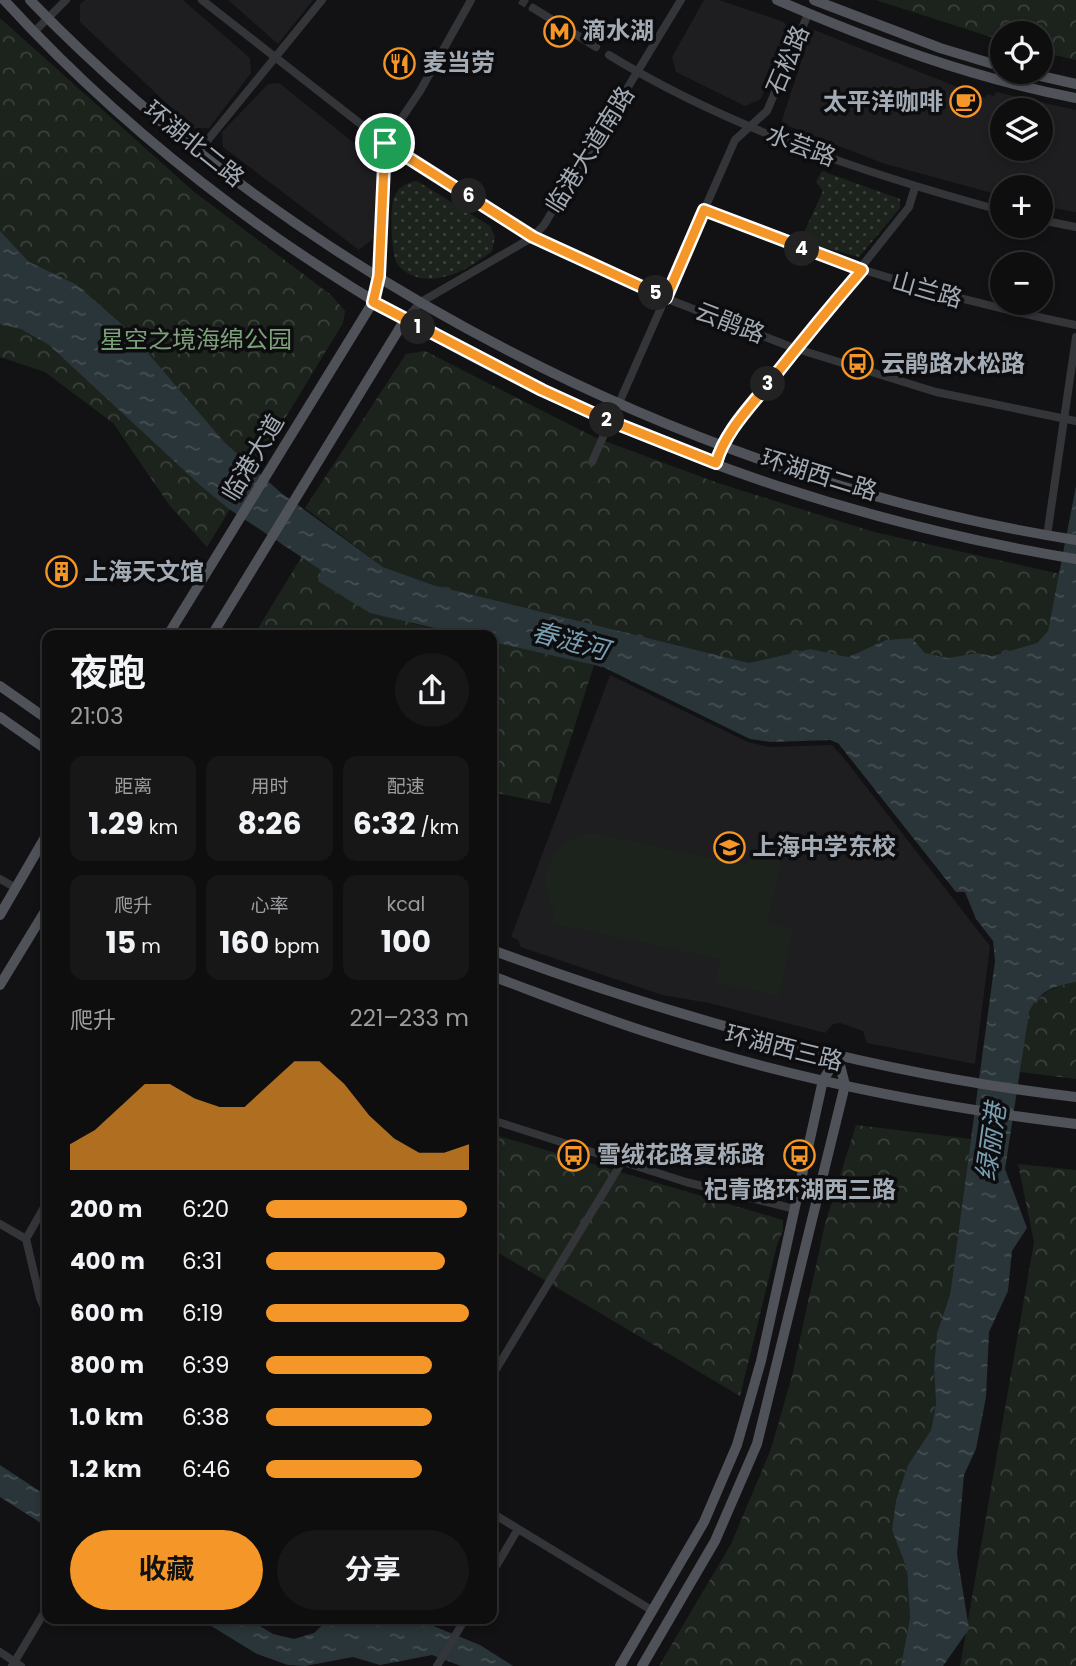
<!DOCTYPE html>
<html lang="zh">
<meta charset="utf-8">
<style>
:root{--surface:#0e0e0f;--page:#171718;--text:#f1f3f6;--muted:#9b9c9e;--line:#2e2e2f;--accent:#f59728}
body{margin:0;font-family:Poppins,"Noto Sans SC",sans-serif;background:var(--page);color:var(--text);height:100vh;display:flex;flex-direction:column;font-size:26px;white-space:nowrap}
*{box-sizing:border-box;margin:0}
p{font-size:23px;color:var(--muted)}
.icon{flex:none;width:38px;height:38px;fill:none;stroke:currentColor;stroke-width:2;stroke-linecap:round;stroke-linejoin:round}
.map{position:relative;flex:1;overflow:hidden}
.side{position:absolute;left:42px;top:630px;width:455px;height:994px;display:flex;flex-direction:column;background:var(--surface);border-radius:14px;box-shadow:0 4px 10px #0003,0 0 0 2px var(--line)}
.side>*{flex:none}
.buttons{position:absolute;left:990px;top:21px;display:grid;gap:14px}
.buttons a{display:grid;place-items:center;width:63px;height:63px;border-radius:50%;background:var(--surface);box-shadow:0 4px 10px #0003,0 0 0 2px var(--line);font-size:35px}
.pin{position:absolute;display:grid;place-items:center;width:60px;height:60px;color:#fff;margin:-30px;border:4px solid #fff;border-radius:50%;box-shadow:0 2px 7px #0007}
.km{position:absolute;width:35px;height:35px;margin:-18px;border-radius:50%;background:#222;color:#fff;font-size:19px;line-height:35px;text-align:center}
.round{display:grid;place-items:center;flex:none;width:74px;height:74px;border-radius:37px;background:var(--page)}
.head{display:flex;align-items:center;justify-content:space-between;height:119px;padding:0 28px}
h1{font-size:38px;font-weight:700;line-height:52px}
.metrics{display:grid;grid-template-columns:repeat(3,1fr);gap:10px;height:119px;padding:7px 28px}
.metrics div{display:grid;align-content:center;border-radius:14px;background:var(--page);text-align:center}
.metrics b{font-size:30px;font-weight:700}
.metrics small{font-size:19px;font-weight:400}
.metrics p{font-size:19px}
.chart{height:196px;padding:14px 28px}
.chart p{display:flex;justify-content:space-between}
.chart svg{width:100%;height:126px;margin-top:7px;fill:var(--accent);opacity:.7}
.primary-button{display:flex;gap:14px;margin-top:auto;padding:14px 28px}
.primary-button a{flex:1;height:80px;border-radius:42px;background:var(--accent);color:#111;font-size:28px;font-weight:700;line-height:80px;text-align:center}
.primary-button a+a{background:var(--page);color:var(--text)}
ul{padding:0 28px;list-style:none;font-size:23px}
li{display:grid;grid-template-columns:112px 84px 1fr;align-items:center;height:52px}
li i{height:18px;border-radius:9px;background:var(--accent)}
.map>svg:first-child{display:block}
.built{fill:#1e1e21;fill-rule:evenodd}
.grass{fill:url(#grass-dots)}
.forest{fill:url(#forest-crowns)}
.garden{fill:#1c231c}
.water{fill:url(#water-ripples)}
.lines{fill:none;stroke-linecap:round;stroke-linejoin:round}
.minor-tunnel{stroke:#2f3134;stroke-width:8;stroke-dasharray:8 4;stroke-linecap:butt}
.minor{stroke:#333539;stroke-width:8}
.major{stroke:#4f5258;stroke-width:10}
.route-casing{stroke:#fff;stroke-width:14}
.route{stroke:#f59728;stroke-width:9}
.labels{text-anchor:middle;stroke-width:7;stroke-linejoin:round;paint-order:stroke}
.poi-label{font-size:24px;font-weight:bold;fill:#a3abb5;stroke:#0d0d0f;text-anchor:start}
.street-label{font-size:24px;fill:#a3abb5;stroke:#0d0d0f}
.park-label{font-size:24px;fill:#7ca079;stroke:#0d0d0f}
.water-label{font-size:26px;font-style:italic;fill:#799eb1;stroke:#0d0d0f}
</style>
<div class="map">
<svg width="1076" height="1666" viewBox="0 0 1076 1666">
<defs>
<pattern id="grass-dots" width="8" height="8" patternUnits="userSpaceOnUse" patternTransform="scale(1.75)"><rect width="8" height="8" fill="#1c231c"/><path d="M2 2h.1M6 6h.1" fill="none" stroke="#3a403b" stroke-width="1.8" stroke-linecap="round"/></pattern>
<pattern id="forest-crowns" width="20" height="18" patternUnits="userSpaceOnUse" patternTransform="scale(1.75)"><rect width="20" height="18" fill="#1c231c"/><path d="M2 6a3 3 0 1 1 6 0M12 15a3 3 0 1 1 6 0" fill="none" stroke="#3a403b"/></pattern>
<pattern id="water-ripples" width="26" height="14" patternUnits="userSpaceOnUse" patternTransform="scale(1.75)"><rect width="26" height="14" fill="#2a3539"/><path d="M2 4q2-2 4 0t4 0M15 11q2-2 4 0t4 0" fill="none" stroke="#465053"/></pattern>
</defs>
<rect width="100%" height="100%" fill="#121214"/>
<!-- built -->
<path class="built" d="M85 0H183L250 58 251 73 209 128H193L80 22V4Z
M228 0H313L278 44Z
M704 0H719L784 22 788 29 761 99 745 106 676 72 672 57Z
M812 29 985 98 987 94 994 96 996 92 1076 110V212L1041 206V187H1003V196L882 163 781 123ZM1003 110H1041V149H1003Z
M279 83 378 162 374 238 359 250 223 147 222 132 268 84Z
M610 675 748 742 769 747 832 745 843 757 990 946 975 1064 867 1043 863 1031 840 1023 833 1024 825 1033 709 1003 662 995 521 947 518 940 511 937Z"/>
<!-- grass -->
<path class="grass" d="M822 171 900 199V208L859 257 800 241 823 191 816 182Z
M417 181 490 226 495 237 492 251C468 271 424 294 398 265 391 257 389 205 395 195 399 187 408 182 417 181Z"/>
<!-- forest -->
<path class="forest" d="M876 0H1076V60L1041 52V33H1003V41Z
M0 18 193 191 331 295 345 311 343 323 207 547 170 506 113 423 45 372 0 357Z
M425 351 594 437 718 483 874 532 1060 574 1048 631 1037 643 992 656 977 653 948 658 925 653 912 638 886 640 848 657 810 649 749 663 433 585 383 567 305 508 406 354Z
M302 556 413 624 464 635H254Z
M492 642 594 665 550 804 492 792Z
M1076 982V1079L1020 1072C1027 1023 1019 993 1076 982Z
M856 1125 971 1139 950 1295 937 1333 934 1366 936 1405 931 1430 908 1465 896 1500 892 1530 907 1569 910 1618 901 1666H659L731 1544 771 1449 792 1376 825 1224Z
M492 1134 783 1220V1230L777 1245 740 1396 492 1249Z
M1018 1164 1076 1170V1666H960L1034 1242Z"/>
<!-- garden -->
<path class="garden" d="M584 834H597L747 866 751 851 782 857 767 923 793 930 779 996 716 982 720 959 551 923 555 912C535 880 548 846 584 834Z"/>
<!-- water -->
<path class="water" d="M0 231 29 262 77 285 128 330 225 443 280 492 383 567 433 585 749 663 810 649 848 657 886 640 912 638 925 653 948 658 977 653 992 656 1037 643 1048 631 1076 486V982C1051 987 1041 990 1029 1012L1005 1169 1027 1228 1012 1251 1008 1291 989 1332 986 1397 976 1449 964 1475 957 1554 969 1629 943 1666H901L910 1618 907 1569 892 1530 896 1500 908 1465 931 1430 936 1405 934 1366 937 1333 950 1295 995 961 993 941 976 919 965 892H956L838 743 830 740 771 742 750 739 603 667 492 642V635H464L370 613 318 581 321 570 229 509 201 486 49 345 21 329 0 324Z
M0 1465 47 1496V1527L0 1497Z
M200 1619H248L273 1634 294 1639 314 1633 329 1619H416L480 1645 513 1666H461L432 1655 380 1665 353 1657 305 1666 288 1665 257 1654Z"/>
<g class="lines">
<!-- minor-tunnel -->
<path class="minor-tunnel" d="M520 0 533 8"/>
<!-- minor -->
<path class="minor" d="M202 0 385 143 533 237 665 298 794 348 936 392 1076 421
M533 8 596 47
M34 32 66 0
M609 55C730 129 867 174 1003 211
M198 152 322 0
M704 210C824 262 948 299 1076 325
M1041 220 1076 227
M373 302 379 276 385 143 420 91 471 0
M404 321 421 302 533 237 544 225 681 0
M619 403 735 140 767 111 808 14
M592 462 610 421
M716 463 721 445 738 422 909 207 915 187
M1047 536 1076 337
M0 879 16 888
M492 1120 686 1182 795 1209
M47 1202 26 1239 40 1298 47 1314
M0 1224 26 1239
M492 1376 622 1162
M492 1513 653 1611
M492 1573 518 1529
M0 1652 21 1666
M12 1666 47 1608
M437 1666 465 1619"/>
<!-- major -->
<path class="major" d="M4 0C278 300 678 494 1076 559
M30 0C297 277 696 481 1076 540
M777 0C874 42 972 78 1076 98
M814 0 940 48 1003 67
M1023 72 1076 84
M168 635 373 302
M212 635 404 321
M0 686 47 719
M0 717 47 750
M0 915 47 834
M492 950C681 1020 875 1074 1076 1097
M492 976C546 996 601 1018 656 1035 792 1079 934 1107 1076 1124
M0 985 47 908
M620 1666 704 1522 737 1445 761 1361 823 1080 838 1057
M642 1666 715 1541 757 1444 845 1085 838 1057"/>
</g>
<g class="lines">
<defs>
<path id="route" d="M385 143 533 237 666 298 704 210 862 270C830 307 799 345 769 383 749 408 725 432 716 463L610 421 542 390 373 302 379 276Z"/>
</defs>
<!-- route casing -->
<use href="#route" class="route-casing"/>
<!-- route -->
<use href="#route" class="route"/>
</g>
<!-- icons -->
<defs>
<symbol id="metro-ring" viewBox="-11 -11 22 22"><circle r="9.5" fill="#0d0d0f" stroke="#f59728" stroke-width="1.5"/><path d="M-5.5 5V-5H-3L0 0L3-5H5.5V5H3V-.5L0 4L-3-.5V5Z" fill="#f59728"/></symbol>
<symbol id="restaurant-ring" viewBox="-11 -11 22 22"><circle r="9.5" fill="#0d0d0f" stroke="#f59728" stroke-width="1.5"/><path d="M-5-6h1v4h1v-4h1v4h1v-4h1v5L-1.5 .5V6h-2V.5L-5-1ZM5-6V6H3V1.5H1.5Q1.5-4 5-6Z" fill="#f59728"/></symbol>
<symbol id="cafe-ring" viewBox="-11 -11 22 22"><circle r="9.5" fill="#0d0d0f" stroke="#f59728" stroke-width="1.5"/><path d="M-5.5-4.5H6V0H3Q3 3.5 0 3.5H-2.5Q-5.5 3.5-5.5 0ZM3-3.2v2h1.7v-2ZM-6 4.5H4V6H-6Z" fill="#f59728"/></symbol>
<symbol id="bus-ring" viewBox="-11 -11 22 22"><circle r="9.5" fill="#0d0d0f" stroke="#f59728" stroke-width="1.5"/><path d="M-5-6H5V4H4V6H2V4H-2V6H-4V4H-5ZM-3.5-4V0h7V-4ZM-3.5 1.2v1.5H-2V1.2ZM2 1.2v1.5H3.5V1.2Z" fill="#f59728"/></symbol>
<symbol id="building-ring" viewBox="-11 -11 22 22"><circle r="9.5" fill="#0d0d0f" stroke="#f59728" stroke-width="1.5"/><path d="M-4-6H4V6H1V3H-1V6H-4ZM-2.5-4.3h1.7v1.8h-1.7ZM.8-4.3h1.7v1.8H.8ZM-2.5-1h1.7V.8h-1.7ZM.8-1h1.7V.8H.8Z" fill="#f59728"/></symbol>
<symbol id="school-ring" viewBox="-11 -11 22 22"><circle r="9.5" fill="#0d0d0f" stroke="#f59728" stroke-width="1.5"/><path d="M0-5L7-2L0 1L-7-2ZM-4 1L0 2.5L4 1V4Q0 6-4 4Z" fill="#f59728"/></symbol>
</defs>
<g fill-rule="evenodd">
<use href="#metro-ring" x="542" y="14" width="35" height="35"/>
<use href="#restaurant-ring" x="382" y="46" width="35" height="35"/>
<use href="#cafe-ring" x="948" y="84" width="35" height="35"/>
<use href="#bus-ring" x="840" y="346" width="35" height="35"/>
<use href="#building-ring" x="44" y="554" width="35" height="35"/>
<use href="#school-ring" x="712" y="830" width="35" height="35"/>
<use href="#bus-ring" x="556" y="1138" width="35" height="35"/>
<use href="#bus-ring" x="782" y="1138" width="35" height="35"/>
</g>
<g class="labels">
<!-- poi labels -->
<g class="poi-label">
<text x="582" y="39">滴水湖</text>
<text x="423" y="71">麦当劳</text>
<text x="943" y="110" text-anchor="end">太平洋咖啡</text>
<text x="881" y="372">云鹃路水松路</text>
<text x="84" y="580">上海天文馆</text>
<text x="752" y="855">上海中学东校</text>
<text x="597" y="1163">雪绒花路夏栎路</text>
<text x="800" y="1198" text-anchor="middle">杞青路环湖西三路</text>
</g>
<!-- street labels -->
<g class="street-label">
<text transform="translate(788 60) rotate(-67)" y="8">石松路</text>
<text transform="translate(194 144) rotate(39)" y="8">环湖北二路</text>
<text transform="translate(801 146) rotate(21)" y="8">水芸路</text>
<text transform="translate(590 150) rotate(-58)" y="8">临港大道南路</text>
<text transform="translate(927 290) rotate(16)" y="8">山兰路</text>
<text transform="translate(730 323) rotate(21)" y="8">云鹃路</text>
<text transform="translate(253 458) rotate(-59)" y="8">临港大道</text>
<text transform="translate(819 475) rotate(17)" y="8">环湖西二路</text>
<text transform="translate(784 1048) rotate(14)" y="8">环湖西三路</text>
</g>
<!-- park labels -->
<g class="park-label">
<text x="196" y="348">星空之境海绵公园</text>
</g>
<!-- water labels -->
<g class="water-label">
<text transform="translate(570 641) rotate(15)" y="9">春涟河</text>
<text transform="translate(991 1142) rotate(-82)" y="9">绿丽港</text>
</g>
</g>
</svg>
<div class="buttons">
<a><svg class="icon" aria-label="locate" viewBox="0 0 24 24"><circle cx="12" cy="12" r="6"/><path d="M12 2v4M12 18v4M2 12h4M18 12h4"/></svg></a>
<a><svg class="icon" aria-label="layers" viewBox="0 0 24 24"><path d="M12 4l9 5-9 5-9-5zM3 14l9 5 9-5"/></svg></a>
<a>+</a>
<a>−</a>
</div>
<div class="pin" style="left:385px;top:143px;background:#1e9e55"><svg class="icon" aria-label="arrive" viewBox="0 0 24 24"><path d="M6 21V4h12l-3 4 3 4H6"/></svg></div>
<b class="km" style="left:418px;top:327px">1</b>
<b class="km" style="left:607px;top:420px">2</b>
<b class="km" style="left:768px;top:384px">3</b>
<b class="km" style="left:802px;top:249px">4</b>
<b class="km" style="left:656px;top:293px">5</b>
<b class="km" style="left:469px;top:196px">6</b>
<section class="side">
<div class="head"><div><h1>夜跑</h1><p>21:03</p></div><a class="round"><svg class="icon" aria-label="share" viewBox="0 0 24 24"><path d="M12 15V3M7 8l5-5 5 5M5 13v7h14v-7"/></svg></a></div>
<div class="metrics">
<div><p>距离</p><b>1.29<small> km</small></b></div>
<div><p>用时</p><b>8:26</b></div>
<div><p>配速</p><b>6:32<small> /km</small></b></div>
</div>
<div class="metrics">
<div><p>爬升</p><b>15<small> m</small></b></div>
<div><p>心率</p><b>160<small> bpm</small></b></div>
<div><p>kcal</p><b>100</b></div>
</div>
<div class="chart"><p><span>爬升</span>221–233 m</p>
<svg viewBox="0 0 160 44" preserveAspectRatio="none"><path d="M0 44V35L10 30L20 22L30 14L40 14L50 19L60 22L70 22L80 14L90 6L100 6L110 14L120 25L130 33L140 38L150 38L160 35V44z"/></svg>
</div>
<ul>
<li><b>200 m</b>6:20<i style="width:99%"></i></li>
<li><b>400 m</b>6:31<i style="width:88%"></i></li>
<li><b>600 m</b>6:19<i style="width:100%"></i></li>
<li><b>800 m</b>6:39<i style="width:82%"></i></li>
<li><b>1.0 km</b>6:38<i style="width:82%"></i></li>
<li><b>1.2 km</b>6:46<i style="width:77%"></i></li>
</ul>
<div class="primary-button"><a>收藏</a><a>分享</a></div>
</section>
</div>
